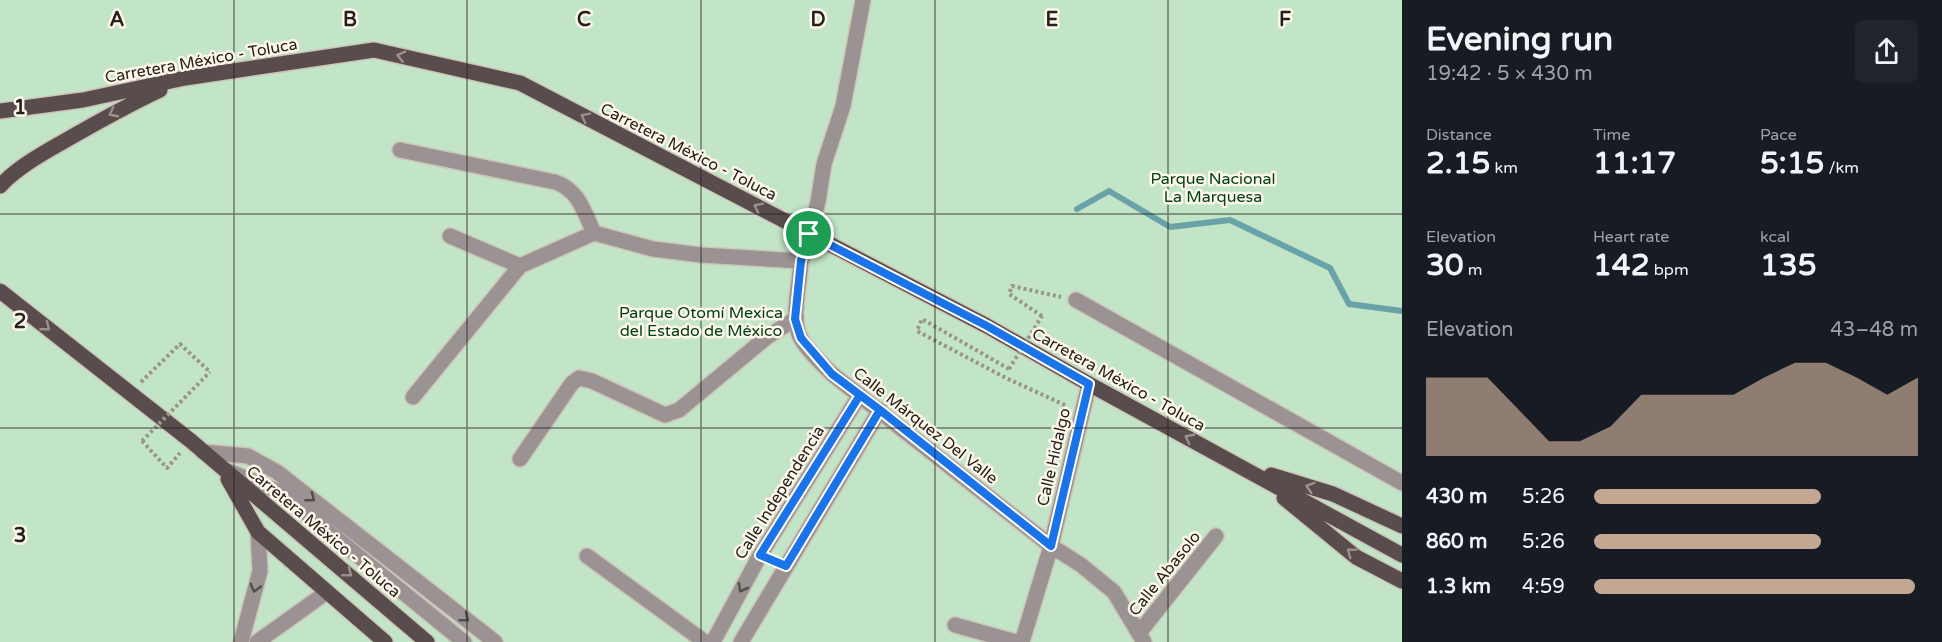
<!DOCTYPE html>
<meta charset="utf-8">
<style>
:root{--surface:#171b24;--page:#20242c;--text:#f1f3f6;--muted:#9ea1a6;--accent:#c4a793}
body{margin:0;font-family:"Varela Round",sans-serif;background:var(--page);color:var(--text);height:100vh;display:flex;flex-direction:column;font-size:22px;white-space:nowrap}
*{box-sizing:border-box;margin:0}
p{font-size:20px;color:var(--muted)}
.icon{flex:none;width:33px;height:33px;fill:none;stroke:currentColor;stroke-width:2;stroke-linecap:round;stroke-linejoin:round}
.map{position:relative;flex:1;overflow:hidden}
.details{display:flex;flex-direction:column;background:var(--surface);width:540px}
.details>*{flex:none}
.pin{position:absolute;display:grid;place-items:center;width:51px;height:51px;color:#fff;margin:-26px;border:3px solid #fff;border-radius:50%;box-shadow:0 2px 6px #0007}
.round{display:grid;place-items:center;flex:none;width:63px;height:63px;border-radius:9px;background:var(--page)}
.overview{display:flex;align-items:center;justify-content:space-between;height:102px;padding:0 24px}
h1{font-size:33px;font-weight:700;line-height:45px}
.stats{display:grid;grid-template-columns:repeat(3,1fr);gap:9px;height:102px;padding:6px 24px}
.stats div{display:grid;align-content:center}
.stats b{font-size:30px;font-weight:700}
.stats small{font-size:16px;font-weight:400}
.stats p{font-size:16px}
.chart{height:168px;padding:12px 24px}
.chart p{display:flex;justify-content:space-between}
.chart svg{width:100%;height:108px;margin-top:6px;fill:var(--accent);opacity:.7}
ul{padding:0 24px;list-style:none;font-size:20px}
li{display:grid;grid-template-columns:96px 72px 1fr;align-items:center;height:45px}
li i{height:15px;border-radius:8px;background:var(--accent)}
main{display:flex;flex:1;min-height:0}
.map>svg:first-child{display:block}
.green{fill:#c2e4c7}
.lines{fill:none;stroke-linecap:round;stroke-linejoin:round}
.stream{stroke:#6aa2aa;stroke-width:6}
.minor-casing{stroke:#cdc5b8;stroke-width:18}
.major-casing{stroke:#cdc5b8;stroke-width:18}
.path{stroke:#9b948a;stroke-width:4;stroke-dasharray:3 3;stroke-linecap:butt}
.minor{stroke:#9a9293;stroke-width:15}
.major{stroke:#594c4d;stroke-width:15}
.path-bridge{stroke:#9b948a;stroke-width:4;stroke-dasharray:3 3;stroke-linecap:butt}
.oneway{stroke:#9b908c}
.oneway2{stroke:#534e4b}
.route-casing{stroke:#fff;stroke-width:12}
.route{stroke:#1a73e8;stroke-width:8}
.grid{fill:none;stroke:#24201b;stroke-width:1.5;stroke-opacity:0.55}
.labels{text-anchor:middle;stroke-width:5;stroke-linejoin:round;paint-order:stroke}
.street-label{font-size:16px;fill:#24201b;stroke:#fef6eb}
.park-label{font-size:16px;fill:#014018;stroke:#fef6eb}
.grid-label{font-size:20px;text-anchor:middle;font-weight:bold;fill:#24201b;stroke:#fef6eb;stroke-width:5;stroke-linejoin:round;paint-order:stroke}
</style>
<main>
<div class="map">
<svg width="1402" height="642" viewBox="0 0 1402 642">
<rect width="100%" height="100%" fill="#f2e9db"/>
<!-- green -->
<path class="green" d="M0 0H1402V642H0Z"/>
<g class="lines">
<!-- stream -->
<path class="stream" d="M1077 209 1109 191 1170 227 1230 220 1330 268 1349 304 1402 311"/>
<defs>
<path id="minor" d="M400 150 555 182C579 190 584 212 594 233L653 249 701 255 801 261C800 285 790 319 801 339 809 352 822 364 832 374L1051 546 1081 565 1114 592 1144 642
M450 236 520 266
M801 261 818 202 824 164 843 106 863 0
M1076 300 1402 483
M413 397 520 266 594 233
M203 452 248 456 277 472 495 642
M520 459 572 383 579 378 592 381 665 415 679 410 767 337 795 319
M228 471 280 492 464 642
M587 556 705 642
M955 625 1016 642
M1139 633 1216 536
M241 642 260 571 258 532
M257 642 327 592
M713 642 760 555 860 395
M741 642 880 410
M1022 642 1051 546 1089 384"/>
<path id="major" d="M0 111 83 100 185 78 374 50 520 83 987 326 1089 384 1402 555
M0 186C17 168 40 155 61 143 94 124 126 106 160 90
M0 291 191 441 427 642
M1271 475 1333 494 1402 526
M228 479 258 532 385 642
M1284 498 1356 557 1402 581"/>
</defs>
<!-- minor casing -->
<use href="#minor" class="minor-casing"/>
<!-- major casing -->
<use href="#major" class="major-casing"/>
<!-- path -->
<path class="path" d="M1042 316 1009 294 1012 286 1061 297
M1009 369 922 319 917 331 1006 378 1067 406
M141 382 180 344 210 372
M142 441 167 468 180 453"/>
<!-- minor -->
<use href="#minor" class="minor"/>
<!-- major -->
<use href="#major" class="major"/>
<!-- path-bridge -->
<path class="path-bridge" d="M1009 369 1042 316
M142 441 210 372"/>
</g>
<!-- one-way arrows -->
<defs><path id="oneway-chevron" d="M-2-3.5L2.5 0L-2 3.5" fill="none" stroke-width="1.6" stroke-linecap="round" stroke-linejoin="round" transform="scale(1.5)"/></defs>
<g class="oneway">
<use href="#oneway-chevron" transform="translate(401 56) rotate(-167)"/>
<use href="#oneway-chevron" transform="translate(113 113) rotate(152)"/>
<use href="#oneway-chevron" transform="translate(585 117) rotate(-153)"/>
<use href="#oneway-chevron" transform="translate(758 207) rotate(-153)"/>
<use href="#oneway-chevron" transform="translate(46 327) rotate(38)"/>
<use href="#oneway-chevron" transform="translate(1189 438) rotate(-152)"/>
<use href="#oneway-chevron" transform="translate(1310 487) rotate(-163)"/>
<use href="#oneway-chevron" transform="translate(1351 552) rotate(-143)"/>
<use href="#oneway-chevron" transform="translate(348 573) rotate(39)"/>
</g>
<g class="oneway2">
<use href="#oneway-chevron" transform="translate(311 498) rotate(38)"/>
<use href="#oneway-chevron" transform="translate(255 588) rotate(105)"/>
<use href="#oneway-chevron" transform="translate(742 588) rotate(118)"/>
<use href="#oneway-chevron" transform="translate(465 618) rotate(38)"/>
</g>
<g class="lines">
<defs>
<path id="route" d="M809 234 801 261 795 319 801 338 832 374 880 410 786 566 760 555 860 395 880 410 1051 546 1089 384 987 326 809 234"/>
</defs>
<!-- route casing -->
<use href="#route" class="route-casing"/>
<!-- route -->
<use href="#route" class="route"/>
</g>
<!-- grid -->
<path class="grid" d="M234 0V642M467 0V642M701 0V642M935 0V642M1168 0V642M0 214H1402M0 428H1402"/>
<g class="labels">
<!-- street labels -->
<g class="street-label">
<text transform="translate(201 60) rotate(-10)" y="6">Carretera México - Toluca</text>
<text transform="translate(689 151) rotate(27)" y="6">Carretera México - Toluca</text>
<text transform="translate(1119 379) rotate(29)" y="6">Carretera México - Toluca</text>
<text transform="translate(926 425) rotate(38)" y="6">Calle Márquez Del Valle</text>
<text transform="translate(1053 457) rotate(-77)" y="6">Calle Hidalgo</text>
<text transform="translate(779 492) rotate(-58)" y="6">Calle Independencia</text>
<text transform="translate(324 531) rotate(40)" y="6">Carretera México - Toluca</text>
<text transform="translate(1164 573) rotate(-51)" y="6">Calle Abasolo</text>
</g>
<!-- park labels -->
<g class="park-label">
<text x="1213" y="184">Parque Nacional<tspan x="1213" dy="18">La Marquesa</tspan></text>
<text x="701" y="318">Parque Otomí Mexica<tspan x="701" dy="18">del Estado de México</tspan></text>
</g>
</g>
<g class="grid-label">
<text x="117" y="26">A</text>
<text x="350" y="26">B</text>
<text x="584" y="26">C</text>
<text x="818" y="26">D</text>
<text x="1052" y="26">E</text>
<text x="1285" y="26">F</text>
<text x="20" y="114">1</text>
<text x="20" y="328">2</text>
<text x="20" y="542">3</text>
</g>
</svg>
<div class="pin" style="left:809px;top:234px;background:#1e9e55"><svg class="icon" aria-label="arrive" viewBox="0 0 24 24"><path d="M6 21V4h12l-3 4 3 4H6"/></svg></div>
</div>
<section class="details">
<div class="overview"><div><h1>Evening run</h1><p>19:42 · 5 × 430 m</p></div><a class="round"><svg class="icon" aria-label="share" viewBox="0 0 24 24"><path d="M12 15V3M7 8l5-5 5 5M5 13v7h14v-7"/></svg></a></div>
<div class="stats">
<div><p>Distance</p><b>2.15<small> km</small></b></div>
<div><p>Time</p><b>11:17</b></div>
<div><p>Pace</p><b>5:15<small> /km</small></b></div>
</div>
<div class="stats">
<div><p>Elevation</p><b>30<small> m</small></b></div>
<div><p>Heart rate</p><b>142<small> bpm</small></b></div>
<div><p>kcal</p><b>135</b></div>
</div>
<div class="chart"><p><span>Elevation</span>43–48 m</p>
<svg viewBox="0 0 160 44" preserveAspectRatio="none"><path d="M0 44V12L10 12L20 12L30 25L40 38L50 38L60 32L70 19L80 19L90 19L100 19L110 12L120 6L130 6L140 12L150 19L160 12V44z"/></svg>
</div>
<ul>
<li><b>430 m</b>5:26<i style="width:70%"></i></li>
<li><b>860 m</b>5:26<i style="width:70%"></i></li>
<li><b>1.3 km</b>4:59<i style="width:99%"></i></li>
</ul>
</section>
</main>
